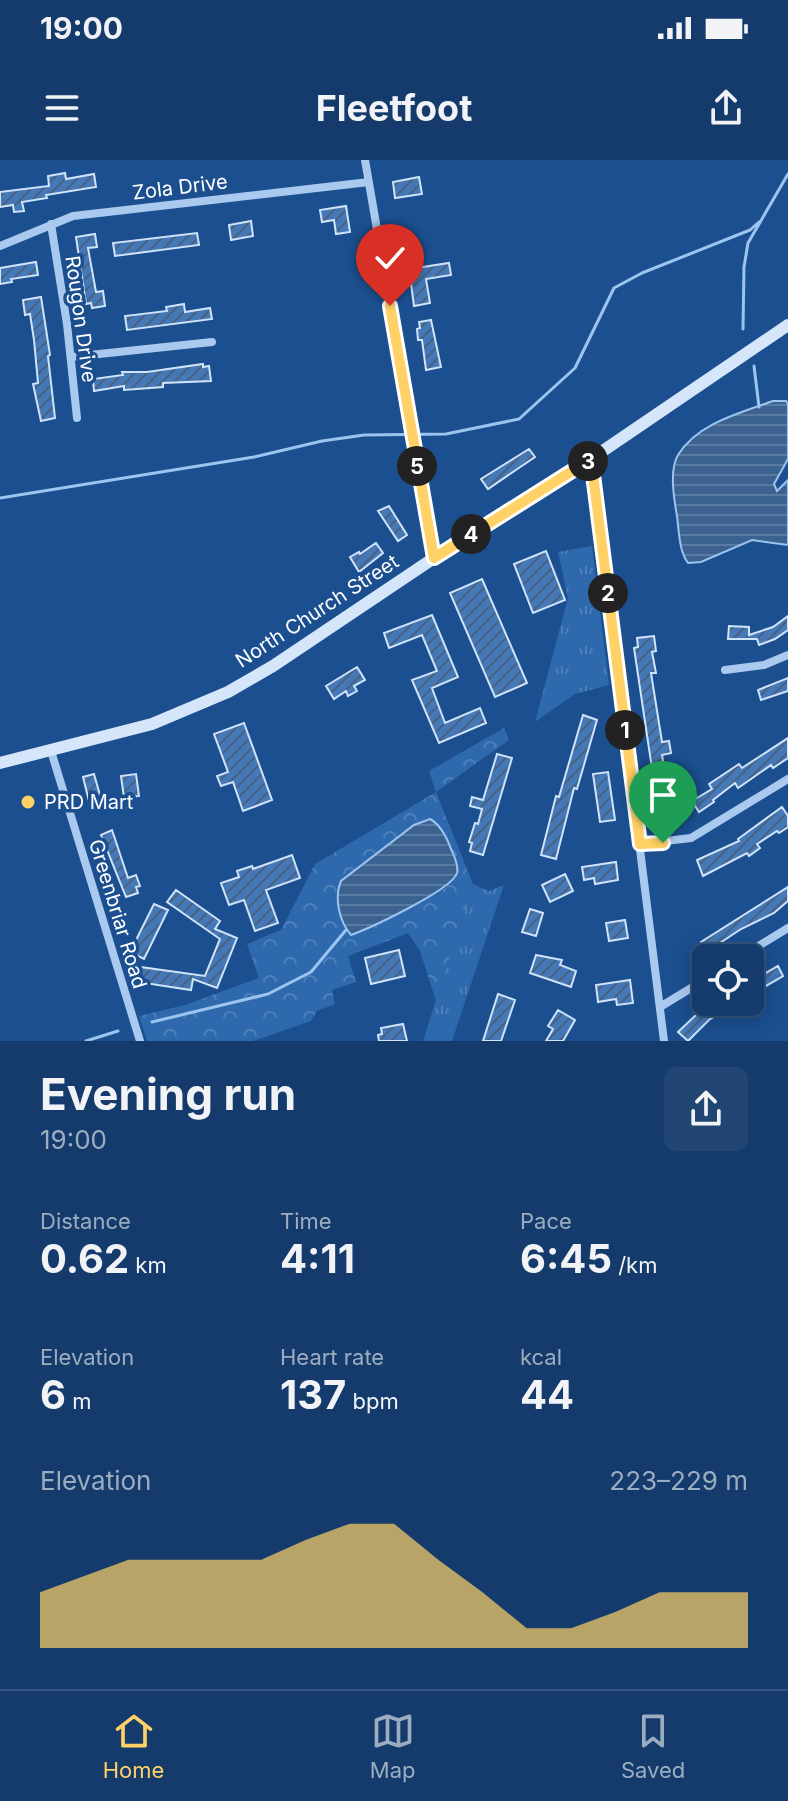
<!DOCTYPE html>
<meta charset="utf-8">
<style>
:root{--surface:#143b6b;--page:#214673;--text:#f1f3f6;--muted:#9dadc1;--line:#33557e;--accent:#ffd166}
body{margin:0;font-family:Inter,sans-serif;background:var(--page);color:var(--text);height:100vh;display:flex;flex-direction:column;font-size:30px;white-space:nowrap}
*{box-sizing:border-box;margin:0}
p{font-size:26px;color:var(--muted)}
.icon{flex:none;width:44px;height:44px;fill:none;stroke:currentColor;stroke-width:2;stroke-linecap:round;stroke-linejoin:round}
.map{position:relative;height:881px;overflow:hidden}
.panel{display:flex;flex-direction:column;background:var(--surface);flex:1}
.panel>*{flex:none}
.fabs{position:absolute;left:692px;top:784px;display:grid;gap:16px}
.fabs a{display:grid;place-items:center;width:72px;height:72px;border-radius:12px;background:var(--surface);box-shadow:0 4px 20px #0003,0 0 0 2px var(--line);font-size:40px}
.pin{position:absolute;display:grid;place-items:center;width:68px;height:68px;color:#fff;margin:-82px -34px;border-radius:50% 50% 50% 0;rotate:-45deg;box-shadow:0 0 8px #0007}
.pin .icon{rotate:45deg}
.km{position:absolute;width:40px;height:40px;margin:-20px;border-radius:50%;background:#222;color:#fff;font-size:22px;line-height:40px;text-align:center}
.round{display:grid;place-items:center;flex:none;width:84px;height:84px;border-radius:12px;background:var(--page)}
.headline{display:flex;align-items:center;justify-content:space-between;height:136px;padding:0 40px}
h1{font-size:44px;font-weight:700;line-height:60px}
.metrics{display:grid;grid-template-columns:repeat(3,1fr);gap:12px;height:136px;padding:8px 40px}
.metrics div{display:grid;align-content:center}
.metrics b{font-size:40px;font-weight:700}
.metrics small{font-size:22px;font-weight:400}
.metrics p{font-size:22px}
.chart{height:224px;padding:16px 40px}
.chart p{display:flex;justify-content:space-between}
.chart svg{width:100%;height:144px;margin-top:8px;fill:var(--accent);opacity:.7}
.status{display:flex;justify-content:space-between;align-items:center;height:56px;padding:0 40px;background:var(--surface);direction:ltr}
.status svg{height:22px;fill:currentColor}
header{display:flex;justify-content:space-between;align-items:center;height:104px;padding:0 40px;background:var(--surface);font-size:36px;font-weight:700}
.tab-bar{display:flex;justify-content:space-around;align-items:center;height:112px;border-top:2px solid var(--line);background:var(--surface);font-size:22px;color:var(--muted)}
.tab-bar a{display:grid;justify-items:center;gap:4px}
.tab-bar .on{color:var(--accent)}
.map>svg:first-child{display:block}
.grass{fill:url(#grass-tufts)}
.forest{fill:url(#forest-crowns);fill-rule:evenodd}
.water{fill:url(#water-rules);stroke:#9cc4f0;stroke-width:2}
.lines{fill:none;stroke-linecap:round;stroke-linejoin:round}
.stream{stroke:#9cc4f0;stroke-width:3}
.building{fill:url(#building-hatch);stroke:#cfe3fa;stroke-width:2}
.street{stroke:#a9c9ee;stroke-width:8}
.secondary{stroke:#d6e6fa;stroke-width:12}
.route-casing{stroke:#fff;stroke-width:16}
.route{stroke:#ffd166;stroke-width:10}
.poi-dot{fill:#ffd166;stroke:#1b4f8f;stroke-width:3}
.labels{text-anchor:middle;stroke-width:7;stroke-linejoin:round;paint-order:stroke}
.street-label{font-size:20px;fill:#fff;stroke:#1b4f8f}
.poi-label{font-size:20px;fill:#fff;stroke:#1b4f8f;text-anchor:start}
</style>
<div class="status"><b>19:00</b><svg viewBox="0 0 49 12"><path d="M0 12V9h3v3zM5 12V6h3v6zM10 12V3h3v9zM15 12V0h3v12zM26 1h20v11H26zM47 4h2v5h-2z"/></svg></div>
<header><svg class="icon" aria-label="menu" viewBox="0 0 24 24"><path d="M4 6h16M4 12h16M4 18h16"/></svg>Fleetfoot<svg class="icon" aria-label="share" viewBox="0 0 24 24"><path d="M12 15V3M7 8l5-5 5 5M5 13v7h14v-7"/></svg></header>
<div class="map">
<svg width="788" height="881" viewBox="0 0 788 881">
<defs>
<pattern id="grass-tufts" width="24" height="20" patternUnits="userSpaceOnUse" patternTransform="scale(2)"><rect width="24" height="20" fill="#2e69ad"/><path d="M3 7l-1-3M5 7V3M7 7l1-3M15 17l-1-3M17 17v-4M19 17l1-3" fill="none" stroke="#4d80b9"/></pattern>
<pattern id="forest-crowns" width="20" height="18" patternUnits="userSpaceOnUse" patternTransform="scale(2)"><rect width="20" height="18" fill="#2e69ad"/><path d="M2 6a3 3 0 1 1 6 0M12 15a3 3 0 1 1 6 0" fill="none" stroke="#4d80b9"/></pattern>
<pattern id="water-rules" width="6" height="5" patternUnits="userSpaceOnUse" patternTransform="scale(2)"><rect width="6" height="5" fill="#3c6290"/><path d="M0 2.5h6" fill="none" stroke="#597aa1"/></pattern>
<pattern id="building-hatch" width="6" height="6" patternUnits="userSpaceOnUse" patternTransform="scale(2)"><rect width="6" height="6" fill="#4478b7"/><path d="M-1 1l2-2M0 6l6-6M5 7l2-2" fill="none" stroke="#486282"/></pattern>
</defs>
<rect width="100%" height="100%" fill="#1b4f8f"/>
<!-- grass -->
<path class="grass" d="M592 386 609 525 575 534 535 562 568 438 558 392Z
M473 724 489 731 504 725 452 881H423Z"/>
<!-- forest -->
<path class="forest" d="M504 568 509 580 436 632 473 724 436 841 420 791 408 773 348 796 356 822 332 830 335 844 317 851 311 861 253 881H147L139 856 185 845 259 818 247 784 281 770 315 704 436 632 429 611ZM430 659C454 672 447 704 447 727L355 773Z"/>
<!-- water -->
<path class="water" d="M773 241H786L788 244V299L774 324 777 331 788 320V385L752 380 701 402 688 403C679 391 679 371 677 356 674 339 669 310 678 295 698 263 740 253 773 241Z
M430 659C441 665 447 678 451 689 454 696 459 705 457 713 452 730 370 768 351 775 339 761 334 738 341 721L414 665Z"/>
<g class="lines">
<!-- stream -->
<path class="stream" d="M743 169 744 107 748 83 788 14
M754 206 759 247
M0 338 254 297 322 281 364 275 446 274 519 259 575 208 614 128 642 113 750 70 759 62
M152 862 268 834 311 812 346 770
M86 881 118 871"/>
</g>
<!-- building -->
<path class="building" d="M65 13 66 19 94 14 96 27 46 35 47 38 22 42 24 51 14 52 13 45 0 47V32L49 26 48 16Z
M419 17 422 34 395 38 393 22Z
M346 46 350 72 336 74 334 60 322 62 320 50Z
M251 61 253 76 231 80 229 65Z
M197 73 199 85 115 96 113 83Z
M95 74 97 87 88 88 96 132 103 131 105 146 92 148 91 143 86 144 76 77Z
M36 102 38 115 11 119 12 122 0 124V108Z
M449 103 451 115 426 119 430 143 414 146 409 109Z
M41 137 50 195 48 196 55 258 41 261 33 224 38 223 34 180 30 154 25 155 23 140Z
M184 144 185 152 210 148 212 159 127 170 125 156 167 151 166 147Z
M431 160 441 207 426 210 422 180H418L417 169 420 168 419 162Z
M203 204V207L209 206 211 221 163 223V227L124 230V226L94 231 93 219 123 215 122 212H147Z
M529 289 535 297 488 329 481 319Z
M389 346 407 375 398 381 378 351Z
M376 383 383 393 359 412 350 397 359 392 360 394Z
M546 391 565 440 533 453 514 404Z
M482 419 527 523 495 537 450 433Z
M432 455 458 517 432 528 445 563 480 548 486 563 439 583 412 520 437 511 422 475 389 488 384 473Z
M788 456V470L775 479 759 485 757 479H728L729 466 749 467V475L773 467Z
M654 476 656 491 652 492 656 513H651L662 582 669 581 671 593 662 595 667 625 671 624 676 662 661 664 658 651 662 650 657 622H654L634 488 638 487 637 478Z
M357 507 365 520 354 526 357 531 348 536 346 531 334 539 326 526Z
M788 518V531L761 540 758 530Z
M583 555 597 560 577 629 574 628 556 699 541 695 556 636 559 637Z
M244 563 272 640 243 651 233 622 221 626 217 616 228 612 214 574Z
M788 578V598L773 608 771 605 738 628 735 623 713 640 714 642 699 652 692 641 712 629 709 624 739 604 742 608Z
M497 594 512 598 483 695 470 691 472 683 469 682 475 663 478 664 482 649 470 646 472 637 483 640Z
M608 612 615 660 600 662 593 614Z
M94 614 102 642 90 645 83 617Z
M136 614 139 636 124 638 121 616Z
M782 647 788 656V667L779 673 777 671 757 684 760 688 749 696 747 693 703 716 697 700 739 681 738 679Z
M112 670 128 718 136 715 140 726 136 727 138 733 126 737 101 675Z
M292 695 300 718 266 730 278 763 255 771 244 740 229 745 221 723 239 717 237 711 252 706 253 709Z
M616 702 618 720 595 724 594 718 584 720 582 707Z
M565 714 573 731 550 742 542 725Z
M788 727V741L774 753 741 769 708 791 701 782Z
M176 730 220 761 215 769 237 778 217 828 193 819 191 830 138 822 140 807 205 816 220 779 167 742Z
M154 744 168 750 144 799 130 792Z
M530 749 543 753 536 776 522 772Z
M625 760 628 778 609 781 606 763Z
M399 790 405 816 371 824 365 798Z
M536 795 562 800 560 805 576 811 571 827 530 813Z
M778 806 783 816 759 830 761 833 753 839 750 834V822Z
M630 820 633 843 617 845 616 839 598 842 596 825Z
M498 834 515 840 501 881H483Z
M718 842H741L710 859 688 881 678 872 697 854Z
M558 850 575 860 563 881H546L553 869 548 866Z
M403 864 407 881H379L378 875 382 874 381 868Z"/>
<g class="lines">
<!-- street -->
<path class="street" d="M365 0 434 398
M51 64 67 164 77 258
M0 86 73 56 369 22
M71 197 212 182
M591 299 664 881
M725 510 764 505 788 495
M51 591 140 881
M640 684 691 678 788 619
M739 798 788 768
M660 847 706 819"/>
<!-- secondary -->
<path class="secondary" d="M0 603 152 564 228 532 273 506 434 398 591 299 788 165"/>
</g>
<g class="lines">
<defs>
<path id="route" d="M390 146 434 398 591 299 640 684 663 683"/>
</defs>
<!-- route casing -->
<use href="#route" class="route-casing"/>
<!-- route -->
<use href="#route" class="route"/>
</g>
<!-- markers -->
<circle class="poi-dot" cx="28" cy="642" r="8"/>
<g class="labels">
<!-- street labels -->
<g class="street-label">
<text transform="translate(180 27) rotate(-7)" y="7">Zola Drive</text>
<text transform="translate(81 159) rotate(82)" y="7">Rougon Drive</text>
<text transform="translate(317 451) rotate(-33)" y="7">North Church Street</text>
<text transform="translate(118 754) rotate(73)" y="7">Greenbriar Road</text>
</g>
<!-- poi labels -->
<g class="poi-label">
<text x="44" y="649">PRD Mart</text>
</g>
</g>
</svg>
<div class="fabs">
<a><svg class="icon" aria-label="locate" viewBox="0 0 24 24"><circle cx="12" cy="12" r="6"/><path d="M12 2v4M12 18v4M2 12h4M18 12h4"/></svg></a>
</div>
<div class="pin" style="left:663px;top:683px;background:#1e9e55"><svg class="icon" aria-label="arrive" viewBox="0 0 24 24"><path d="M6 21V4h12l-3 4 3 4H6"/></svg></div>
<div class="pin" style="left:390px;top:146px;background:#d93025"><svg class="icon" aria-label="check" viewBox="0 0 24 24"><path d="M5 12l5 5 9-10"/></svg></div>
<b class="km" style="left:625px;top:570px">1</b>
<b class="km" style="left:608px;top:433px">2</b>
<b class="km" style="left:588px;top:301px">3</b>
<b class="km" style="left:471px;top:374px">4</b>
<b class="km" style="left:417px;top:306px">5</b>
</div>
<section class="panel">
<div class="headline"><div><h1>Evening run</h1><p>19:00</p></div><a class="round"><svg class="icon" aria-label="share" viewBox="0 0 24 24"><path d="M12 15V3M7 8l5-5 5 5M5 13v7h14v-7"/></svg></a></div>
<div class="metrics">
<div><p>Distance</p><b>0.62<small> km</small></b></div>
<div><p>Time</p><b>4:11</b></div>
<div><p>Pace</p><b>6:45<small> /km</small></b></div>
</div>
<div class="metrics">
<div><p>Elevation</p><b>6<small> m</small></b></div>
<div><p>Heart rate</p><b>137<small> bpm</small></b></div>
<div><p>kcal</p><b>44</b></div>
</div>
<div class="chart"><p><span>Elevation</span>223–229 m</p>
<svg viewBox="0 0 160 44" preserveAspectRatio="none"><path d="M0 44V27L10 22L20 17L30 17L40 17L50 17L60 11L70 6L80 6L90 17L100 27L110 38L120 38L130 33L140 27L150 27L160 27V44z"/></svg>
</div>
</section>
<nav class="tab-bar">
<a class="on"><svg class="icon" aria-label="home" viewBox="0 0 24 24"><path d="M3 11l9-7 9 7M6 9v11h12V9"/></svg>Home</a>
<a><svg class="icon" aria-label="map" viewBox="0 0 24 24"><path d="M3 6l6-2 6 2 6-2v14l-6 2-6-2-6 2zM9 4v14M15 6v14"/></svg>Map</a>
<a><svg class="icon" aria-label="saved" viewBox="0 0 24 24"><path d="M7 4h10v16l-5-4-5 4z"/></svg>Saved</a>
</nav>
